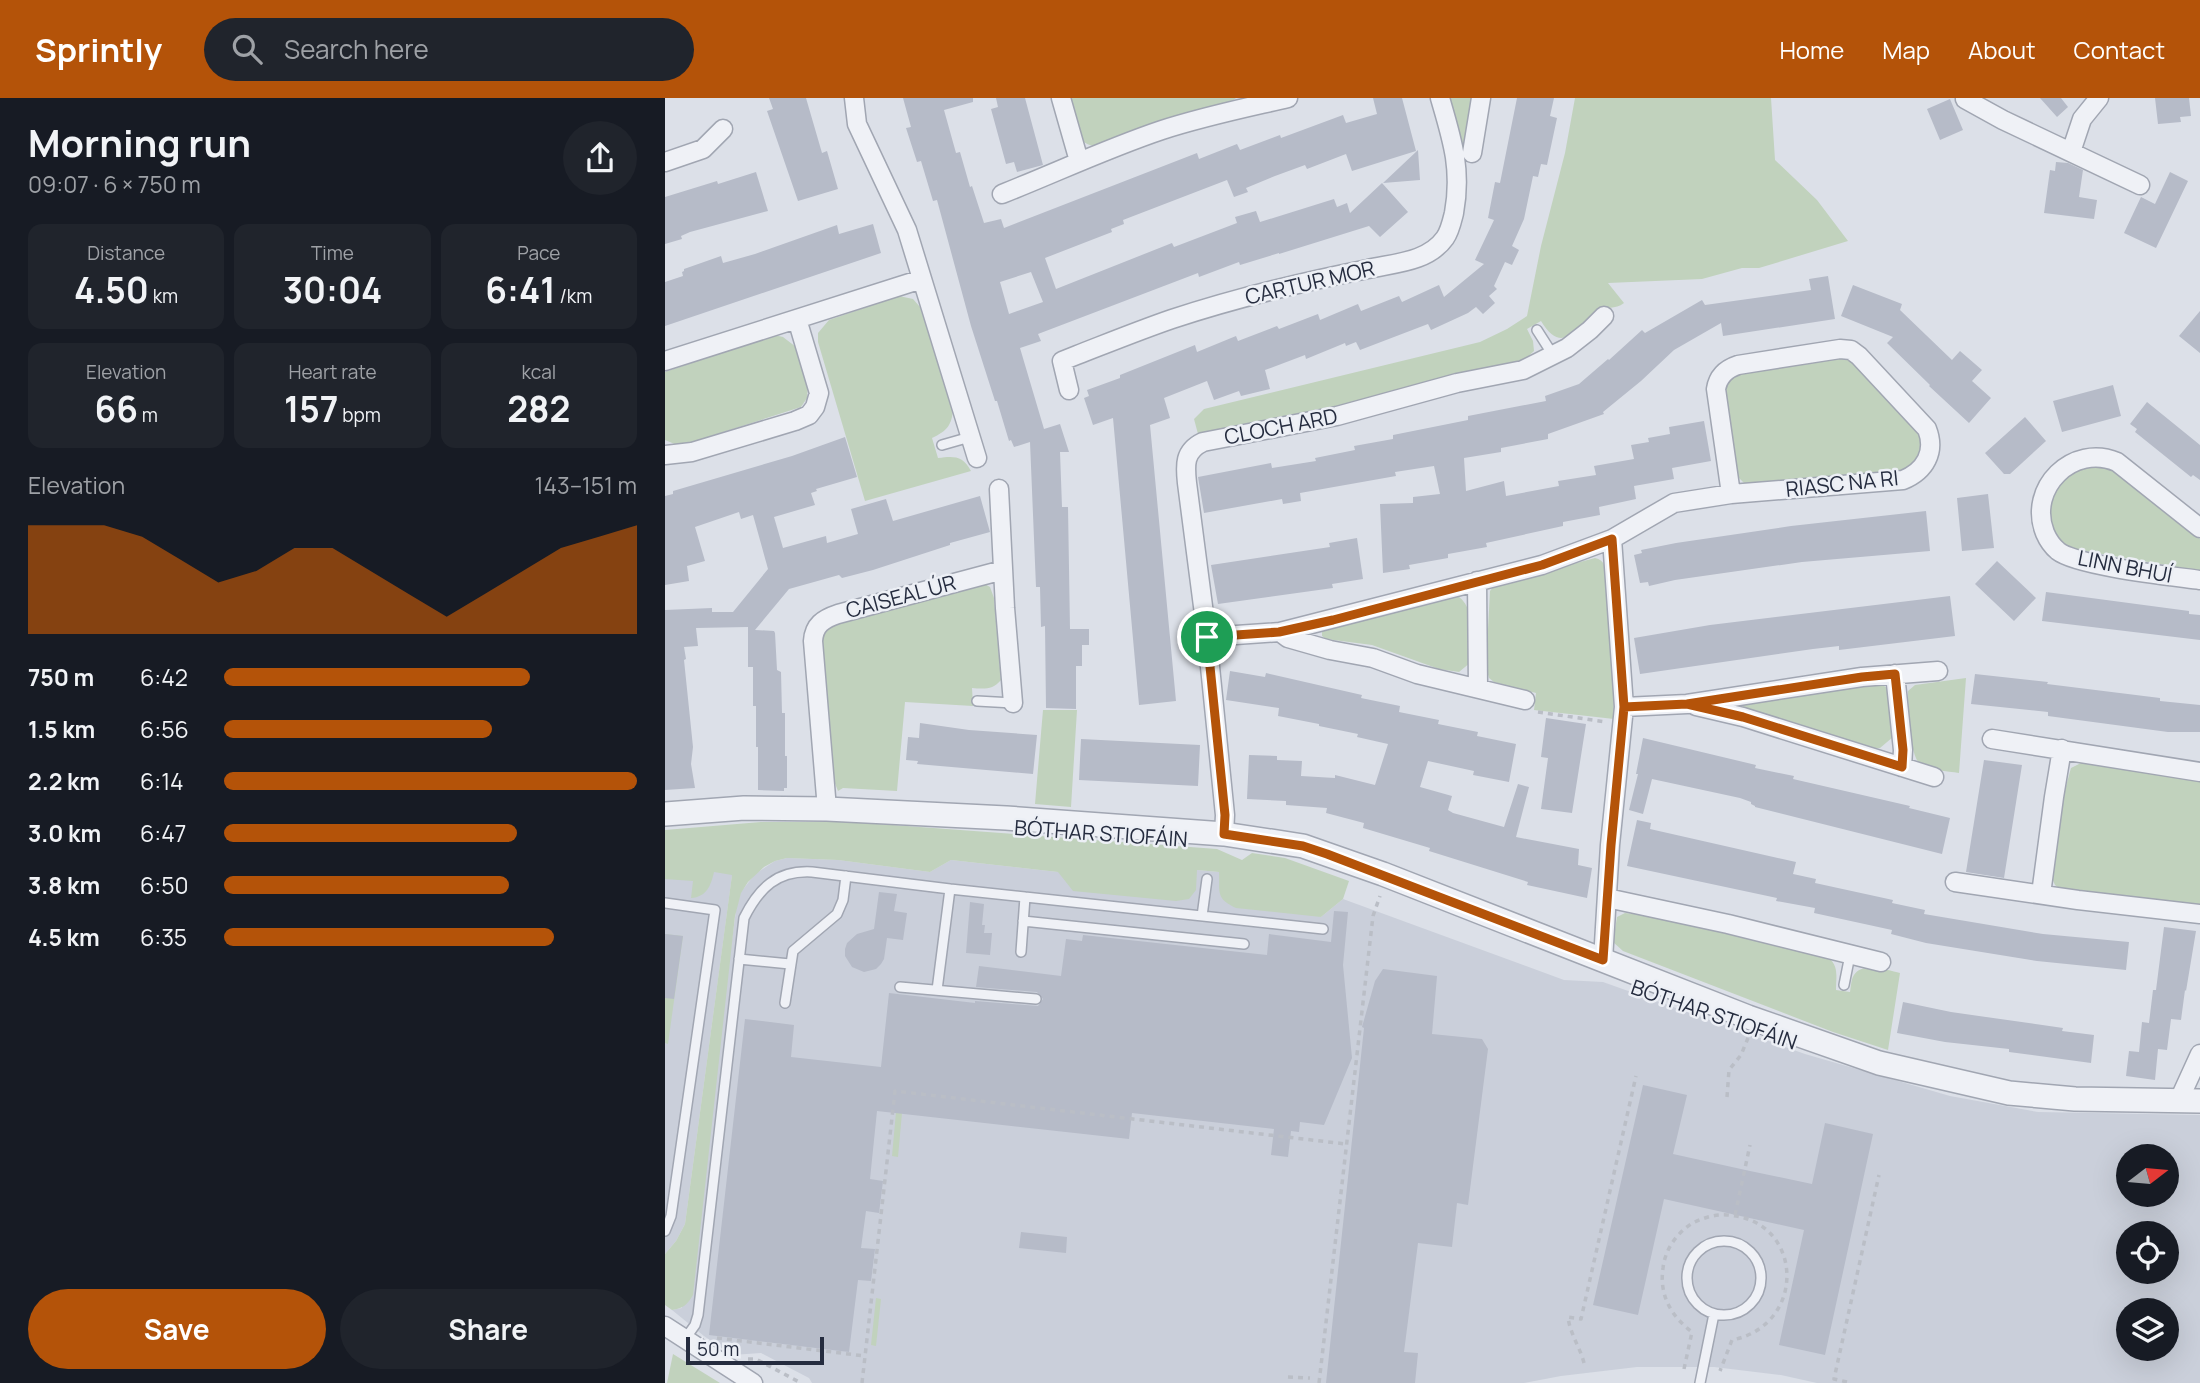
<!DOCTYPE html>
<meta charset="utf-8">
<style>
:root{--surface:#171b24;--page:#20242c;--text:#f1f3f6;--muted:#9ea1a6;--accent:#b45309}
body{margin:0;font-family:Manrope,sans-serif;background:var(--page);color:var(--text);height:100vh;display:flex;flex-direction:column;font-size:26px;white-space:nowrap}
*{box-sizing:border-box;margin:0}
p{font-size:23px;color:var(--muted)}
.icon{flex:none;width:38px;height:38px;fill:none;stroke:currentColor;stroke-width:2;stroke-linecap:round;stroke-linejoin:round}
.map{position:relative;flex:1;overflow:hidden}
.drawer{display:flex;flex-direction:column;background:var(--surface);width:665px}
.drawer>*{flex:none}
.needle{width:46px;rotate:74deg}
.controls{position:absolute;left:1451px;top:1046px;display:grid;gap:14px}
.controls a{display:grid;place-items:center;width:63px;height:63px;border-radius:50%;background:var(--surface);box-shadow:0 7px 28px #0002;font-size:35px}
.scale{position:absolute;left:21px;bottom:18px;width:138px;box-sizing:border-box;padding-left:7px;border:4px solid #252c3f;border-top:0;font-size:19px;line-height:24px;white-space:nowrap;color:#252c3f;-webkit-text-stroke:5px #eceff5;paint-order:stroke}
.pin{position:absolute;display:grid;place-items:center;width:60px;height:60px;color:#fff;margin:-30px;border:4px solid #fff;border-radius:50%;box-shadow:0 2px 7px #0007}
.round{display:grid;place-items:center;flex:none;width:74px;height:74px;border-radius:37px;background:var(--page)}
.headline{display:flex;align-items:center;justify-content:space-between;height:119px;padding:0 28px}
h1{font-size:38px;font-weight:700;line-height:52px}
.stats{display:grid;grid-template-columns:repeat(3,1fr);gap:10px;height:119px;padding:7px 28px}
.stats div{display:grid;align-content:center;border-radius:14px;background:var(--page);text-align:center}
.stats b{font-size:35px;font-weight:700}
.stats small{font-size:19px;font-weight:400}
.stats p{font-size:19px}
.chart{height:196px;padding:14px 28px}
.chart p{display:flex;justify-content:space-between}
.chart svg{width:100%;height:126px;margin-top:7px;fill:var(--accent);opacity:.7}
.action{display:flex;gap:14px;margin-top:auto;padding:14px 28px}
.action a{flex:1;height:80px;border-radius:42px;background:var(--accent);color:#fff;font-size:28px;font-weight:700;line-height:80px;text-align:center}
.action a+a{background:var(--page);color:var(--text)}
ul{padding:0 28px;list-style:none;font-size:23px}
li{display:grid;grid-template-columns:112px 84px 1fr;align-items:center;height:52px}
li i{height:18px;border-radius:9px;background:var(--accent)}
header{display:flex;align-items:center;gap:42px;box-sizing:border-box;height:98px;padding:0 35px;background:var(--accent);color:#fff}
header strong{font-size:33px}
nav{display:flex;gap:38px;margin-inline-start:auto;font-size:24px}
.search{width:490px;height:63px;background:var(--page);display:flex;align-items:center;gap:18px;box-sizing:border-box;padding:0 24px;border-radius:38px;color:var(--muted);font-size:26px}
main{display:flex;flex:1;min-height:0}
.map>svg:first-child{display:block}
.built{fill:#cacfda;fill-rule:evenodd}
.green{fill:#c1d2bd}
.building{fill:#b6bbc8;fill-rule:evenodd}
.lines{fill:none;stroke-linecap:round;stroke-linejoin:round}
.service-casing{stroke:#a1a6b2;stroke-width:12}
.minor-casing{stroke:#a1a6b2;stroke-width:21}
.tertiary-casing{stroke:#a1a6b2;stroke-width:26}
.path{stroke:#babec6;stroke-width:3.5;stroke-dasharray:5 5;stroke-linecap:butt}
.service{stroke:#eff1f6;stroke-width:9}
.minor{stroke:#eff1f6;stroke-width:18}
.tertiary{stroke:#eff1f6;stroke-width:23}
.route-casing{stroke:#fff;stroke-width:14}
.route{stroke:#b45309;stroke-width:9}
.labels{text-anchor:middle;stroke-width:5;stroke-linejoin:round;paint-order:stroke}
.street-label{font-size:21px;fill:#252c3f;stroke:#eceff5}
</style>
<header>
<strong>Sprintly</strong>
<div class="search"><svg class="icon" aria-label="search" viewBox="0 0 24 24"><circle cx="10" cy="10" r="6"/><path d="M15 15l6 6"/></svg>Search here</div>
<nav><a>Home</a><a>Map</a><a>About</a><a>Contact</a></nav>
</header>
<main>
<section class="drawer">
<div class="headline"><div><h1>Morning run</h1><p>09:07 · 6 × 750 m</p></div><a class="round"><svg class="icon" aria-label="share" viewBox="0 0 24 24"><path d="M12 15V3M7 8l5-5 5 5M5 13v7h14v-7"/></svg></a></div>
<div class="stats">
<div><p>Distance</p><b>4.50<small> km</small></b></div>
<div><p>Time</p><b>30:04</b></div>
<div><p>Pace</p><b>6:41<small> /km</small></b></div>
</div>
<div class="stats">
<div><p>Elevation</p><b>66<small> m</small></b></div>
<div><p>Heart rate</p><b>157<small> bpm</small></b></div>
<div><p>kcal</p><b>282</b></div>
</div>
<div class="chart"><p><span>Elevation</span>143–151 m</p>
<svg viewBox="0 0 160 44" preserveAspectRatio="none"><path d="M0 44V6L10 6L20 6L30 10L40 18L50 26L60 22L70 14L80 14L90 22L100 30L110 38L120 30L130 22L140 14L150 10L160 6V44z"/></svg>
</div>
<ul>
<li><b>750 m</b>6:42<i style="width:74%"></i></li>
<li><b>1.5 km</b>6:56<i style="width:65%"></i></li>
<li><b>2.2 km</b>6:14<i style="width:100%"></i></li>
<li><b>3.0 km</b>6:47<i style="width:71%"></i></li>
<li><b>3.8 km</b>6:50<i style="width:69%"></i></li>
<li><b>4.5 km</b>6:35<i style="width:80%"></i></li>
</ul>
<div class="action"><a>Save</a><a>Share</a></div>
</section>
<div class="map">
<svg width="1535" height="1285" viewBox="0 0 1535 1285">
<rect width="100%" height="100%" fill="#dce0e8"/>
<!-- built -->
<path class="built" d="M122 760 173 762 265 774 286 762 393 774 532 772 554 774 656 819 678 801 899 882 938 884 1140 956 1285 998 1373 1014 1535 1017V1285H1152L1116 1277 1049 1269H972L896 1278 859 1285H147L144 1280 96 1255 67 1257 39 1238 7 1212 17 1210 72 805 76 794 90 776 110 763ZM1463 1059H1502V1097H1463ZM1463 1136H1502V1174H1463ZM1463 1213H1502V1251H1463Z
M0 765 68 770 20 1126 11 1143 0 1156Z"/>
<!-- green -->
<path class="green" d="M402 0H571L563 6 429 48C409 46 407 17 402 0Z
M782 0H807L799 47 797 48Z
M910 0H1106L1110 62 1152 102 1183 143 1094 170H1077L1037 181 943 185 959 205C950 212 941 208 932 212 928 214 926 218 924 221 905 240 893 251 876 223L862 231 868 243 869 253 855 266 684 309 533 336 529 321 539 311 815 244 842 231 862 218 876 148 900 55Z
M234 198 248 201 255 209 288 311C287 327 282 333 267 340L273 360C288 358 298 357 306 373L200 403 153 244V235L164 222Z
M109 237 118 239 131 249 143 288 142 300 136 309 24 345 12 347 0 342V274Z
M1173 259 1187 262 1256 337C1261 356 1252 367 1235 375L1080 386 1072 378 1060 290 1064 280 1073 274Z
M1428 367 1448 371 1535 441V473L1408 451C1381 441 1378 406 1395 386 1403 375 1415 372 1428 367Z
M930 460C940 462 940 469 941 478L948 568 949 621 869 612 871 595 829 584 824 580 821 569 825 493 828 489 833 486Z
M318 485 325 489 329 500 336 582C328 592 319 591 307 590L308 608 240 604 232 693 178 690 173 693 169 683 156 542 158 534 167 525 232 511Z
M793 498C812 512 806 543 806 564L794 574 774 571 707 547 661 541 657 538V533L779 500Z
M1301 580 1294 675C1282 673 1265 673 1255 666 1244 657 1243 607 1243 593L1250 587Z
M1203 584 1218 587 1224 592 1228 639 1215 650H1205L1077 613 1079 606Z
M378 612H412L406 709 370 706Z
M1418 664 1535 683V807L1396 792 1390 787 1386 778 1392 721 1406 670Z
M96 724H187L552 751 577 762 587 755 620 760 684 783 678 801 656 819 571 810C550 800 555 794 554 774L532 772 531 792 524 801 511 803 408 793 393 774 286 762 265 774 173 762 122 760 110 763 99 769 83 784 76 795 70 818 28 1197C22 1207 19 1210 7 1212L0 1207V1156L11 1143 20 1126 67 777 49 774C46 787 42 799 26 800L28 783 0 781V732Z
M960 815C1029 822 1097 843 1164 860 1174 869 1171 879 1171 892L1185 894C1186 889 1186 881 1189 877 1197 863 1223 872 1235 875L1223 952 1168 934 958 853 948 844 952 819Z
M0 836 18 838 3 946 0 945Z
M231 1014 237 1015 233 1059 227 1058Z
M211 1200 216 1201 211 1248 206 1247Z
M8 1256 55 1285H2Z"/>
<!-- building -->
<path class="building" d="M104 0H141L157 55 162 53 173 91 133 103 102 13 108 11Z
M238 0H308V4L279 12 291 55 295 54 305 89 307 88 319 125 336 121 339 130 532 55 534 61 572 46 575 52 615 37 616 40 678 17 681 25 712 16 708 0H737L751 53 687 73 681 56 642 71 640 67 610 78 581 90 583 94 569 99 562 82 458 122 459 126 446 131 447 134 380 160 391 191 507 145 509 149 572 125 570 119 591 113 595 124 669 101 672 109 682 105 685 115 717 85 743 114 715 139 704 128 614 156V155L575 167 574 164 534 179 533 175 373 236 376 243 355 250 379 331 395 326 404 354H395L397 409H403L405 531H424V547H417V568H411V611L381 610 380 528 376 529 375 489H371L365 344 349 349 346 342 344 343 332 303H330L306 228 272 102 268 103 256 63 252 64 241 30 246 29ZM366 174 378 204 344 216 335 184Z
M331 0H360L378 67 352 74 349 64 341 66 326 11 333 9Z
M852 0H889L885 18 892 20 882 67 876 66 873 79 868 78 859 121 847 148 854 152 847 167 840 164 829 188 832 191 824 198 830 205 818 216 811 209 803 215 766 232 763 226 695 252 691 244 681 248 680 245 641 261 640 257 600 272 605 291 576 298 574 293 549 302 542 283 499 300 505 320 485 327 511 603 474 607 448 320 428 327 419 300 424 298 422 292 455 280V277L530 247 532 254 571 238 573 243 612 228 614 231 653 216 655 222 693 206 696 213 734 198 737 204 774 187 779 199 819 166 810 162 829 122 823 120 830 84 835 85Z
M1375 0H1396L1403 9 1392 19Z
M1490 0H1524L1526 18 1515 19 1516 24 1493 26Z
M1285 1 1298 32 1275 42 1262 11Z
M753 52 755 82 718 85Z
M1391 64 1403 65 1418 72 1414 99 1432 102 1429 121 1379 115 1385 72 1390 73Z
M91 74 103 113 25 134 16 138 17 141 0 146V99L52 83 53 86Z
M1505 74 1523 83 1491 150 1459 135 1476 99 1490 106Z
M208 126 216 155 0 228V184L18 178 17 174 19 173V171L56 158 58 165 90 156 172 127 174 136Z
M1163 178 1170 221 1058 238 1056 225 1009 252 976 283 938 314 939 316 883 336V341L836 350V354L799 360 801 393 839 383 841 398 894 388 893 383 931 377 929 368 969 361 966 347 984 344 983 340 1005 336 1004 329 1039 323 1046 363 1007 370 1009 381 969 388 971 401 934 409 935 417 898 424V428L821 445 822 449 783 456V460L744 467 745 471 718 475 715 406 748 405V399L775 396 769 368 730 374 731 378 635 395 636 403 618 406 617 401 539 415 533 379 606 365 607 370 651 363 650 360 690 352 689 348 728 341V337L803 322V318L881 303 880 298 914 286 943 261 944 262 977 232 980 235 1037 202 1040 207 1146 192 1144 181Z
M1188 187 1237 206 1235 212 1287 262 1295 253 1317 272 1307 283 1326 300 1304 325 1264 288 1265 287 1222 245 1228 239 1176 218Z
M1535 213V255L1514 238Z
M1448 287 1456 318 1397 334 1388 303Z
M1482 304 1535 347V382L1528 377 1526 379 1470 334 1472 331 1465 326Z
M1360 319 1381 343 1345 376H1339L1320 355Z
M180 339 192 379 151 391 152 393 146 395 150 407 109 419 118 450 161 438 162 445 193 436 186 411 221 401 228 423 315 398 325 434 285 445V447L208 472 177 480 174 477 124 491 90 532 109 533 110 535 112 572 116 574 117 615H120V658H122V690H119V693L93 692V649H91V608H88V569H83V529L31 530 33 548 19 549 21 561 19 562 28 649 26 666 30 690 0 692V512L47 510V514H68L103 471 88 417 76 421 74 414 30 429 40 463 22 468 24 483 0 487V398L8 396V393L127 358Z
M1323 396 1329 450 1297 453 1292 400Z
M1261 413 1265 453 1137 464 1010 482 984 488 983 484 975 485 969 457 977 455 976 452 1011 445 1126 428Z
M692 440 698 481 667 486 668 490 553 506 546 467 665 449 664 445Z
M1332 463 1371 500 1349 523 1310 486Z
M1381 494 1524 513V516L1535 517V542L1377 523Z
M1285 498 1290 538 1174 552V548L1148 551 975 576 969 540 1045 527Z
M565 573 600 579 601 575 697 597 696 600 735 608 734 614 774 622 773 626 813 634 812 638 851 646 844 684 808 677 809 673 763 663 755 689 787 698 783 712 788 715 839 729 853 686 864 689 851 739 914 751 913 767 927 770 922 800 862 787 863 784 764 753 765 750 698 730 699 725 661 715 662 710 621 707V703L582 701 584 657 612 658V662L637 663 636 678 670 680V677L710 687 723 646 692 639 693 636 654 628V626L613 618 614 610 561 602Z
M1310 576 1383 584 1382 586 1495 600V603L1535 607V634H1503L1383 618V614L1306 606Z
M881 620 921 626 907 715 876 711 883 660 876 659Z
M255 625 304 632 372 637 368 676 252 666 253 663 241 662 243 639 254 640Z
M978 640 1091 667 1090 670 1129 678 1128 681 1245 708 1244 710 1285 720 1277 756 1090 709V708L1086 706V704L1075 700 987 681 978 716 964 712 973 676H971Z
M416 641 535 647 533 688 414 682Z
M1319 662 1357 667 1339 780 1301 774Z
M972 722 986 725 985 731 1131 764 1128 776 1151 781 1150 785 1228 802 1227 805 1260 812 1259 816 1378 836 1464 844 1461 872 1372 863 1261 845 1226 836 1227 832 1149 815 1150 810 1111 803 1112 800 962 768Z
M214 794 232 796 229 813 242 815 238 842 222 840 219 861 216 866 211 871 199 874 187 869 180 858V851L182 845 192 836 209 831Z
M305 804 319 806 317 827H320L319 835H327L325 857 301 855Z
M669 813 683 814 678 867 687 960 659 1027 635 1024 634 1034 626 1033 623 1059 606 1057 609 1031 467 1015 464 1041 212 1013 205 1081 218 1083 214 1115 201 1113 196 1150 210 1151 206 1183 193 1182 184 1254 44 1237 80 921 129 927 126 959 216 969 224 895 310 905V903L373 908 378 901 372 894 311 889 314 868 396 878 401 841 417 843 418 837 602 857 604 836 666 844Z
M1499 829 1531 833 1521 893 1520 892 1516 922 1506 921 1502 952 1493 951 1490 982 1461 978 1464 953 1474 954 1477 924 1484 925 1488 892H1491Z
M0 836 18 838 9 901 0 900Z
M718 871 772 878 767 936 817 941 823 951 803 1107 792 1105 787 1149 753 1145 739 1254 753 1255 750 1285H661L699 930 697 929 710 883Z
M1238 904 1286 914 1398 930 1397 933 1429 937 1426 965 1344 954V951L1280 944 1232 935Z
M978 987 1022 997 1008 1056 1085 1073 1147 1086 1160 1025 1208 1036 1160 1257 1114 1247 1139 1132 999 1101 973 1217 928 1207Z
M356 1134 402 1139 401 1155 354 1150Z"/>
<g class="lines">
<defs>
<path id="service" d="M872 232 888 257
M277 347 305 339
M312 603 348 605
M0 805 50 812 6 1118 0 1133
M537 818 542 781
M358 823 579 846
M356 854 360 799
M74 861 125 866
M1179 887 1185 857
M235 889 371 901
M272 892 285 791
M120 905 128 853 172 816 178 802 181 778
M1022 1180a37 37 0 1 1 74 0a37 37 0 1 1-74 0Z
M20 1241 30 1227 33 1217 79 820C94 790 112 772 147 774L285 791 658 831
M1035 1285 1049 1216"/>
<path id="minor" d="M189 0 192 26 242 132 312 360
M396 0 414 63
M1300 1 1338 22 1475 87
M1406 54 1417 21 1434 0
M807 55 816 0
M0 64 38 51 58 31
M337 96C390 75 443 50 497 32 540 18 580 10 623 0
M0 263 257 181
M404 292 397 263 412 257C443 245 475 232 507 221 571 200 637 184 703 171 730 165 763 164 780 140 785 133 787 123 789 115 797 71 787 41 775 0
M0 357 27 354 130 323 144 317 150 309 154 295 132 221
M334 391 340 510 348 605
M1535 430 1452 364C1408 345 1362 390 1380 435 1383 442 1387 448 1393 453 1412 468 1506 478 1535 482
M812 483 813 590
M615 534 623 540 665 552 708 560 752 576 860 602
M542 539 615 534 877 467 947 441 1009 405 1066 396 1238 382C1260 373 1271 354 1262 331L1194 258 1186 252 1175 251 1073 267C1061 271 1053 278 1051 291L1066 396
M1230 576 1238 652 1237 669
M1031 608 1078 619 1269 679
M959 609 1022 606 1197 579 1273 573
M1327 641 1535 674
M162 711 148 543C149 527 158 521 173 516L338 472
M559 736 560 717 542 539 522 385C520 367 519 353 538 344L672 318 792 285 858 272 902 250 925 232 939 218
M1290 784 1413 802 1535 816
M1376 796 1389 699 1397 651
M942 800 1063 826 1216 864
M938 862 945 747 959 609 947 441
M1514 1002 1535 956
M0 1228 88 1285"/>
<path id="tertiary" d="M0 716 79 710 162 711 341 720 559 736 638 748 718 776 1083 919 1214 965 1344 995 1410 1001 1535 1003"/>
</defs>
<!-- service casing -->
<use href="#service" class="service-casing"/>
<!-- minor casing -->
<use href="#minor" class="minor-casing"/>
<!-- tertiary casing -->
<use href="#tertiary" class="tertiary-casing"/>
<!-- path -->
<path class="path" d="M873 614 941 624
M1062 999 1064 972 1076 957 1083 940
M1070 1117 1085 1047
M52 1240 200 1258
M83 1261H91L136 1285
M919 1265C915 1249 905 1236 903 1219L916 1221 971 978
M1019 1271 1027 1234C1006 1218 994 1197 998 1170 1000 1152 1011 1136 1026 1126 1037 1120 1050 1116 1062 1117 1139 1121 1143 1227 1067 1242L1055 1273
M623 1279 645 1280
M1182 1284 1169 1281 1214 1077
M197 1285 230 993 681 1046
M654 1285 708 818 715 798"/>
<!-- service -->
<use href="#service" class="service"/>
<!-- minor -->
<use href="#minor" class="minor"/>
<!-- tertiary -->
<use href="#tertiary" class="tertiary"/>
</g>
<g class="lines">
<defs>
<path id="route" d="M542 539 560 717 559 736 638 748 662 756 938 862 946 747 959 609 1022 606 1078 619 1237 669 1238 652 1230 576 1197 579 1022 606 959 609 947 441 877 467 668 522 614 534 542 539"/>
</defs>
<!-- route casing -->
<use href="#route" class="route-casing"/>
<!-- route -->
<use href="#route" class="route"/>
</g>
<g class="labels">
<!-- street labels -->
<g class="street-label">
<text transform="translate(645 185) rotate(-13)" y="7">CARTUR MOR</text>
<text transform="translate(616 329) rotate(-11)" y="7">CLOCH ARD</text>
<text transform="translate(1177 386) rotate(-6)" y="7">RIASC NA RI</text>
<text transform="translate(1460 469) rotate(11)" y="7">LINN BHUÍ</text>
<text transform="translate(236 499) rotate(-15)" y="7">CAISEAL ÚR</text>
<text transform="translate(436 736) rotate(4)" y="7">BÓTHAR STIOFÁIN</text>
<text transform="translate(1049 917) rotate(19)" y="7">BÓTHAR STIOFÁIN</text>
</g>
</g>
</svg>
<div class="controls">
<a><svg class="needle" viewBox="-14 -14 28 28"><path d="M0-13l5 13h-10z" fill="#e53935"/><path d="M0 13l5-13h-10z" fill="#9ea1a6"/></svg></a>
<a><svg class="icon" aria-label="locate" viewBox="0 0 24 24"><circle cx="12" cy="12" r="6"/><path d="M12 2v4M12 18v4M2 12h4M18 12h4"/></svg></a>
<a><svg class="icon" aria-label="layers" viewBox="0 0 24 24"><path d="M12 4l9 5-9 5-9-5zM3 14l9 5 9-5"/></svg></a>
</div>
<div class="scale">50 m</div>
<div class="pin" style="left:542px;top:539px;background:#1e9e55"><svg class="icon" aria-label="arrive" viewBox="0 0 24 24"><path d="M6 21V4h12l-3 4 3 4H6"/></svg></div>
</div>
</main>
